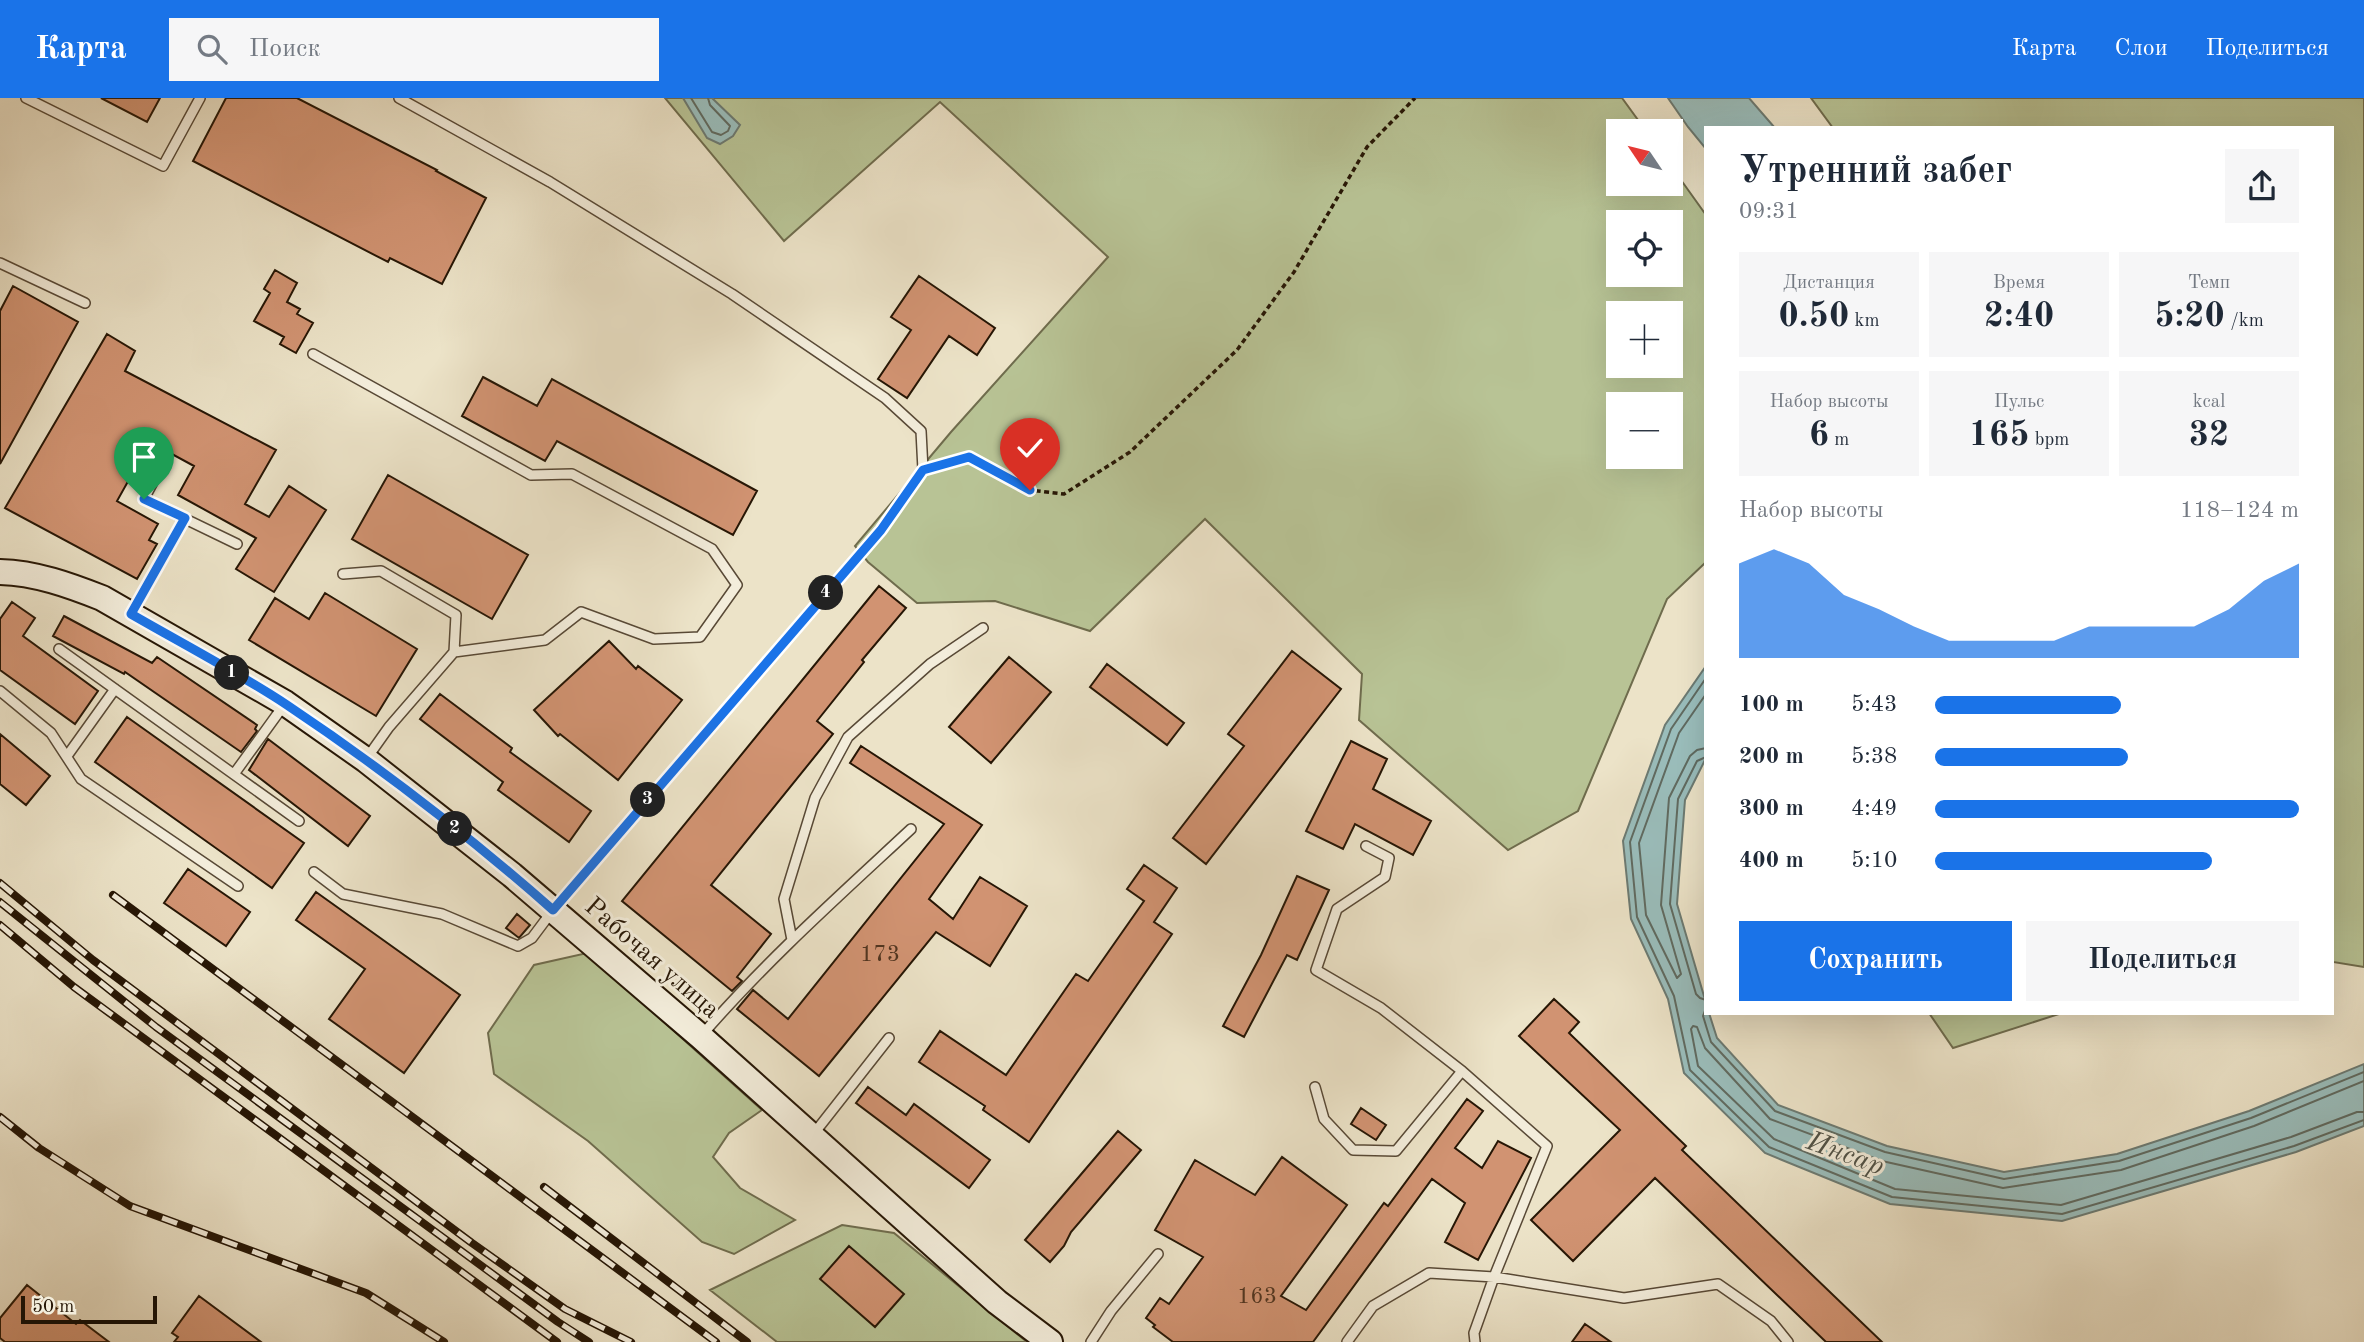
<!DOCTYPE html>
<html lang="ru">
<meta charset="utf-8">
<style>
:root{--surface:#fff;--page:#f6f6f7;--text:#1f2937;--muted:#747a83;--accent:#1a73e8}
body{margin:0;font-family:"Old Standard TT",serif;background:var(--page);color:var(--text);height:100vh;display:flex;flex-direction:column;font-size:26px;white-space:nowrap}
*{box-sizing:border-box;margin:0}
p{font-size:23px;color:var(--muted)}
.icon{flex:none;width:38px;height:38px;fill:none;stroke:currentColor;stroke-width:2;stroke-linecap:round;stroke-linejoin:round}
.map{position:relative;flex:1;overflow:hidden}
.sheet{position:absolute;left:1704px;top:28px;width:630px;height:889px;display:flex;flex-direction:column;background:var(--surface);border-radius:0px;box-shadow:0 7px 28px #0002}
.sheet>*{flex:none}
.needle{width:46px;rotate:305deg}
.fabs{position:absolute;left:1606px;top:21px;display:grid;gap:14px}
.fabs a{display:grid;place-items:center;width:77px;height:77px;border-radius:0px;background:var(--surface);box-shadow:0 7px 28px #0002;font-size:35px}
.scale{position:absolute;left:21px;bottom:18px;width:136px;box-sizing:border-box;padding-left:7px;border:4px solid #261605;border-top:0;font-size:19px;line-height:24px;white-space:nowrap;color:#261605;-webkit-text-stroke:5px #f3eddb;paint-order:stroke}
.pin{position:absolute;display:grid;place-items:center;width:60px;height:60px;color:#fff;margin:-72px -30px;border-radius:50% 50% 50% 0;rotate:-45deg;box-shadow:0 0 7px #0007}
.pin .icon{rotate:45deg}
.km{position:absolute;width:35px;height:35px;margin:-18px;border-radius:50%;background:#222;color:#fff;font-size:19px;line-height:35px;text-align:center}
.round{display:grid;place-items:center;flex:none;width:74px;height:74px;border-radius:0px;background:var(--page)}
.headline{display:flex;align-items:center;justify-content:space-between;height:119px;padding:0 35px}
h1{font-size:38px;font-weight:600;line-height:52px}
.figures{display:grid;grid-template-columns:repeat(3,1fr);gap:10px;height:119px;padding:7px 35px}
.figures div{display:grid;align-content:center;border-radius:0px;background:var(--page);text-align:center}
.figures b{font-size:35px;font-weight:600}
.figures small{font-size:19px;font-weight:400}
.figures p{font-size:19px}
.chart{height:196px;padding:14px 35px}
.chart p{display:flex;justify-content:space-between}
.chart svg{width:100%;height:126px;margin-top:7px;fill:var(--accent);opacity:.7}
.cta{display:flex;gap:14px;margin-top:auto;padding:14px 35px}
.cta a{flex:1;height:80px;border-radius:0px;background:var(--accent);color:#fff;font-size:28px;font-weight:600;line-height:80px;text-align:center}
.cta a+a{background:var(--page);color:var(--text)}
ul{padding:0 35px;list-style:none;font-size:23px}
li{display:grid;grid-template-columns:112px 84px 1fr;align-items:center;height:52px}
li i{height:18px;border-radius:9px;background:var(--accent)}
header{display:flex;align-items:center;gap:42px;box-sizing:border-box;height:98px;padding:0 35px;background:var(--accent);color:#fff}
header strong{font-size:33px}
nav{display:flex;gap:38px;margin-inline-start:auto;font-size:24px}
.search{width:490px;height:63px;background:var(--page);display:flex;align-items:center;gap:18px;box-sizing:border-box;padding:0 24px;border-radius:0px;color:var(--muted);font-size:26px}
.map>svg:first-child{display:block}
.green{fill:#b8c395;stroke:#6f6c4d;stroke-width:2;fill-rule:evenodd}
.water{fill:#9abdbb;stroke:#6c7a72;stroke-width:2}
.lines{fill:none;stroke-linecap:round;stroke-linejoin:round}
.shore{stroke:#606a60;stroke-width:2}
.building{fill:#d19372;stroke:#261605;stroke-width:2}
.lane-casing{stroke:#584936;stroke-width:12}
.secondary-casing{stroke:#261605;stroke-width:28}
.path{stroke:#261605;stroke-width:3.5;stroke-dasharray:5 3.5;stroke-linecap:butt}
.lane{stroke:#f3eddb;stroke-width:9}
.secondary{stroke:#f3eddb;stroke-width:24}
.rail-casing{stroke:#261605;stroke-width:8}
.rail{stroke:#f3eddb;stroke-width:5;stroke-dasharray:16;stroke-linecap:butt}
.route-casing{stroke:#fff;stroke-width:14}
.route{stroke:#1a73e8;stroke-width:9}
.labels{text-anchor:middle;stroke-width:6;stroke-linejoin:round;paint-order:stroke}
.number-label{font-size:23px;fill:#513520}
.street-label{font-size:26px;fill:#261605;stroke:#f3eddb}
.water-label{font-size:28px;font-style:italic;fill:#4f5045;stroke:#f3eddb}
</style>
<header>
<strong>Карта</strong>
<div class="search"><svg class="icon" aria-label="search" viewBox="0 0 24 24"><circle cx="10" cy="10" r="6"/><path d="M15 15l6 6"/></svg>Поиск</div>
<nav><a>Карта</a><a>Слои</a><a>Поделиться</a></nav>
</header>
<div class="map">
<svg width="2364" height="1244" viewBox="0 0 2364 1244">
<rect width="100%" height="100%" fill="#ece3c8"/>
<filter id="stains"><feTurbulence type="fractalNoise" baseFrequency=".00286" numOctaves="4"/><feColorMatrix values="0 0 0 0 .2 0 0 0 0 .09 0 0 0 0 .02 0 0 0 .5 -.17"/></filter>
<radialGradient id="worn" r=".72"><stop offset=".6" stop-color="#630" stop-opacity="0"/><stop offset="1" stop-color="#630" stop-opacity=".3"/></radialGradient>
<!-- green -->
<path class="green" d="M665 0H1622L1646 33H1619V86H1671V68L1706 117V464L1667 501 1578 713 1508 752 1359 622 1362 576 1205 421 1090 533 995 503 917 505 868 464 855 448 951 334 1108 159 940 4 784 143ZM1619 124H1671V177H1619ZM1619 215H1671V268H1619ZM1619 306H1671V359H1619Z
M1811 0H2364V869L2333 864V30H1833Z
M587 855 762 1012 729 1035 713 1059 740 1090 795 1122 734 1156 702 1144 588 1043 494 976 488 935 534 867Z
M1929 915H2062L1953 950Z
M842 1127 894 1135 1027 1244H777L710 1192Z"/>
<!-- water -->
<path class="water" d="M683 0H712L740 27 733 38 720 46 707 40Z
M1668 0H1749L1775 30H1706V51L1688 29Z
M1706 568V660L1685 702 1677 806 1706 905V915H1709L1717 940 1778 1007 1887 1048 2004 1074 2117 1056 2249 1013 2364 966V1028L2296 1054 2062 1123 1890 1106 1765 1055 1684 975 1668 901 1631 821 1623 743 1665 627Z"/>
<g class="lines">
<!-- shore -->
<path class="shore" d="M691 0 712 34 721 37 728 33 730 28 710 7 708 0
M1706 580 1671 631 1630 744 1637 819 1674 898 1690 972 1769 1049 1892 1099 2062 1116 2294 1048 2364 1022
M1706 596 1679 635 1639 745 1646 817 1677 880 1681 876 1661 807 1669 700 1690 658 1697 652 1706 650
M1706 659 1697 663 1678 701 1670 806 1696 896 1700 900 1706 902
M1706 910 1703 918 1711 944 1775 1013 1885 1054 2004 1081 2119 1063 2251 1020 2364 974
M2364 983 2254 1028 2121 1072 2003 1090 1882 1063 1770 1021 1705 950 1697 929 1693 928 1691 931 1698 968 1774 1041 1895 1091 2061 1107 2291 1039 2357 1014H2364"/>
</g>
<!-- building -->
<path class="building" d="M101 0H160L147 24Z
M226 0H297L437 72 436 73 486 100 442 186 390 160 388 164 193 63Z
M275 172 297 185 287 204 300 211 297 216 313 225 296 255 280 246 284 239 254 223 270 195 264 191Z
M919 178 995 230 977 257 949 238 907 300 878 281 911 232 891 219Z
M13 188 78 224 0 366V213Z
M107 236 135 253 125 273 276 352 245 406 269 419 289 388 326 412 274 494 236 471 256 440 178 397 194 368 150 344 117 403 158 426 149 442 157 446 137 481 5 410Z
M483 279 537 308 552 281 757 393 733 437 557 343 545 363 462 318Z
M388 377 528 457 492 521 352 441Z
M879 488 906 510 862 562 864 564 817 623 833 636 711 787 771 836 737 879 742 883 732 893 622 803Z
M325 495 417 551 376 618 249 542 275 500 309 521Z
M12 504 35 520 23 538 98 593 75 626 0 572V521Z
M64 518 152 565 157 559 257 627 255 631 257 633 241 654 125 574 124 576 53 538Z
M609 543 636 571 638 568 682 602 618 682 560 636 558 638 534 612Z
M1292 553 1341 591 1206 766 1173 740 1244 648 1228 636Z
M1009 559 1051 594 991 665 949 629Z
M1107 566 1184 625 1167 647 1090 589Z
M440 596 512 650 510 654 591 713 569 744 498 692 503 684 420 621Z
M127 619 304 745 272 790 95 664Z
M0 636 50 678 26 707 0 686Z
M268 641 370 718 348 748 249 672Z
M1351 643 1387 661 1373 691 1431 723 1413 757 1355 726 1343 751 1306 733Z
M861 648 982 727 929 801 953 821 980 779 1027 808 990 868 936 834 819 978 737 911 753 892 788 921 944 726 850 665Z
M1144 767 1177 790 1154 824 1172 836 1029 1044 983 1012 985 1008 919 964 940 933 1006 977 1076 876 1088 883 1144 803 1127 791Z
M188 771 250 814 226 848 164 805Z
M1297 778 1329 792 1297 862 1287 857 1244 939 1223 928 1261 857Z
M316 794 460 897 404 975 329 921 365 871 296 822Z
M517 816 530 827 519 840 506 830Z
M1554 901 1579 924 1569 935 1686 1048 1682 1052 1882 1244H1826L1655 1080 1573 1163 1531 1122 1620 1032 1519 938Z
M868 989 906 1017 914 1006 990 1062 969 1090 856 1005Z
M1467 1001 1483 1013 1455 1050 1482 1070 1498 1043 1531 1060 1478 1162 1445 1144 1465 1105 1432 1081 1313 1244H1173L1153 1229 1155 1227 1146 1220 1160 1200 1169 1206 1203 1159 1155 1132 1195 1062 1255 1097 1282 1059 1347 1107 1281 1198 1306 1212 1384 1105 1388 1108Z
M1361 1010 1386 1027 1376 1042 1351 1026Z
M1118 1033 1141 1052 1071 1134 1064 1148 1050 1164 1025 1142Z
M849 1148 904 1196 875 1229 820 1181Z
M27 1187 76 1226 80 1222 109 1244H5L0 1240V1220Z
M199 1198 261 1244H174L178 1239 172 1235Z
M1585 1226 1611 1244H1572Z"/>
<g class="lines">
<defs>
<path id="lane" d="M26 0 163 68 200 0
M0 165 85 205
M313 256 531 377 572 376 712 451 737 487 700 539 654 541 581 514 545 542 454 554 389 629 367 660
M160 371 144 401 237 446
M343 476 381 473 456 517 454 554
M132 514 185 420
M59 551 299 723
M0 593 51 635 81 681 238 788
M67 658 115 591
M234 676 284 607
M314 774 343 796 442 816 518 848 532 840 553 812 881 432 923 372 921 333 885 300 732 196 550 84 399 0
M792 842 784 801 815 700 848 639 930 566 983 530
M702 937C766 863 839 798 911 731
M1315 989 1324 1021 1353 1052 1396 1053 1462 973
M812 1038 889 940
M1091 1244 1111 1213 1158 1156
M1347 1244 1373 1208 1429 1175 1494 1179 1547 1048 1462 973 1381 910 1316 872 1337 811 1385 779 1389 760 1366 748
M1475 1244 1474 1235 1494 1179 1624 1200 1718 1186 1771 1223 1788 1244"/>
<path id="secondary" d="M0 474C36 475 69 487 102 500L285 605 366 662 512 777 701 939 997 1204 1050 1244"/>
</defs>
<!-- lane casing -->
<use href="#lane" class="lane-casing"/>
<!-- secondary casing -->
<use href="#secondary" class="secondary-casing"/>
<!-- path -->
<path class="path" d="M935 369 969 359 1030 392 1064 396 1130 354 1237 252 1294 174 1367 49 1415 0"/>
<!-- lane -->
<use href="#lane" class="lane"/>
<!-- secondary -->
<use href="#secondary" class="secondary"/>
<defs>
<path id="rail" d="M0 785 93 862 472 1145 565 1211 631 1244
M113 797 716 1244
M0 804 156 929 558 1224 589 1244
M0 827 74 889 557 1244
M0 1019 39 1050 130 1108 366 1195 444 1244
M544 1089 747 1244"/>
</defs>
<!-- rail casing -->
<use href="#rail" class="rail-casing"/>
<!-- rail -->
<use href="#rail" class="rail"/>
</g>
<g class="lines">
<defs>
<path id="route" d="M144 401 185 420 131 516C183 546 237 574 287 607 380 669 469 738 553 812L881 432 923 372 969 359 1030 392"/>
</defs>
<!-- route casing -->
<use href="#route" class="route-casing"/>
<!-- route -->
<use href="#route" class="route"/>
</g>
<g class="labels">
<!-- number labels -->
<g class="number-label">
<text x="880" y="863">173</text>
<text x="1257" y="1205">163</text>
</g>
<!-- street labels -->
<g class="street-label">
<text transform="translate(653 859) rotate(41)" y="9">Рабочая улица</text>
</g>
<!-- water labels -->
<g class="water-label">
<text transform="translate(1846 1054) rotate(20)" y="10">Инсар</text>
</g>
</g>
<rect width="100%" height="100%" filter="url(#stains)"/>
<rect width="100%" height="100%" fill="url(#worn)"/>
</svg>
<div class="fabs">
<a><svg class="needle" viewBox="-14 -14 28 28"><path d="M0-13l5 13h-10z" fill="#e53935"/><path d="M0 13l5-13h-10z" fill="#747a83"/></svg></a>
<a><svg class="icon" aria-label="locate" viewBox="0 0 24 24"><circle cx="12" cy="12" r="6"/><path d="M12 2v4M12 18v4M2 12h4M18 12h4"/></svg></a>
<a>+</a>
<a>−</a>
</div>
<div class="scale">50 m</div>
<div class="pin" style="left:144px;top:401px;background:#1e9e55"><svg class="icon" aria-label="arrive" viewBox="0 0 24 24"><path d="M6 21V4h12l-3 4 3 4H6"/></svg></div>
<div class="pin" style="left:1030px;top:392px;background:#d93025"><svg class="icon" aria-label="check" viewBox="0 0 24 24"><path d="M5 12l5 5 9-10"/></svg></div>
<b class="km" style="left:232px;top:575px">1</b>
<b class="km" style="left:455px;top:731px">2</b>
<b class="km" style="left:648px;top:702px">3</b>
<b class="km" style="left:826px;top:495px">4</b>
<section class="sheet">
<div class="headline"><div><h1>Утренний забег</h1><p>09:31</p></div><a class="round"><svg class="icon" aria-label="share" viewBox="0 0 24 24"><path d="M12 15V3M7 8l5-5 5 5M5 13v7h14v-7"/></svg></a></div>
<div class="figures">
<div><p>Дистанция</p><b>0.50<small> km</small></b></div>
<div><p>Время</p><b>2:40</b></div>
<div><p>Темп</p><b>5:20<small> /km</small></b></div>
</div>
<div class="figures">
<div><p>Набор высоты</p><b>6<small> m</small></b></div>
<div><p>Пульс</p><b>165<small> bpm</small></b></div>
<div><p>kcal</p><b>32</b></div>
</div>
<div class="chart"><p><span>Набор высоты</span>118–124 m</p>
<svg viewBox="0 0 160 44" preserveAspectRatio="none"><path d="M0 44V11L10 6L20 11L30 22L40 27L50 33L60 38L70 38L80 38L90 38L100 33L110 33L120 33L130 33L140 27L150 17L160 11V44z"/></svg>
</div>
<ul>
<li><b>100 m</b>5:43<i style="width:51%"></i></li>
<li><b>200 m</b>5:38<i style="width:53%"></i></li>
<li><b>300 m</b>4:49<i style="width:100%"></i></li>
<li><b>400 m</b>5:10<i style="width:76%"></i></li>
</ul>
<div class="cta"><a>Сохранить</a><a>Поделиться</a></div>
</section>
</div>
